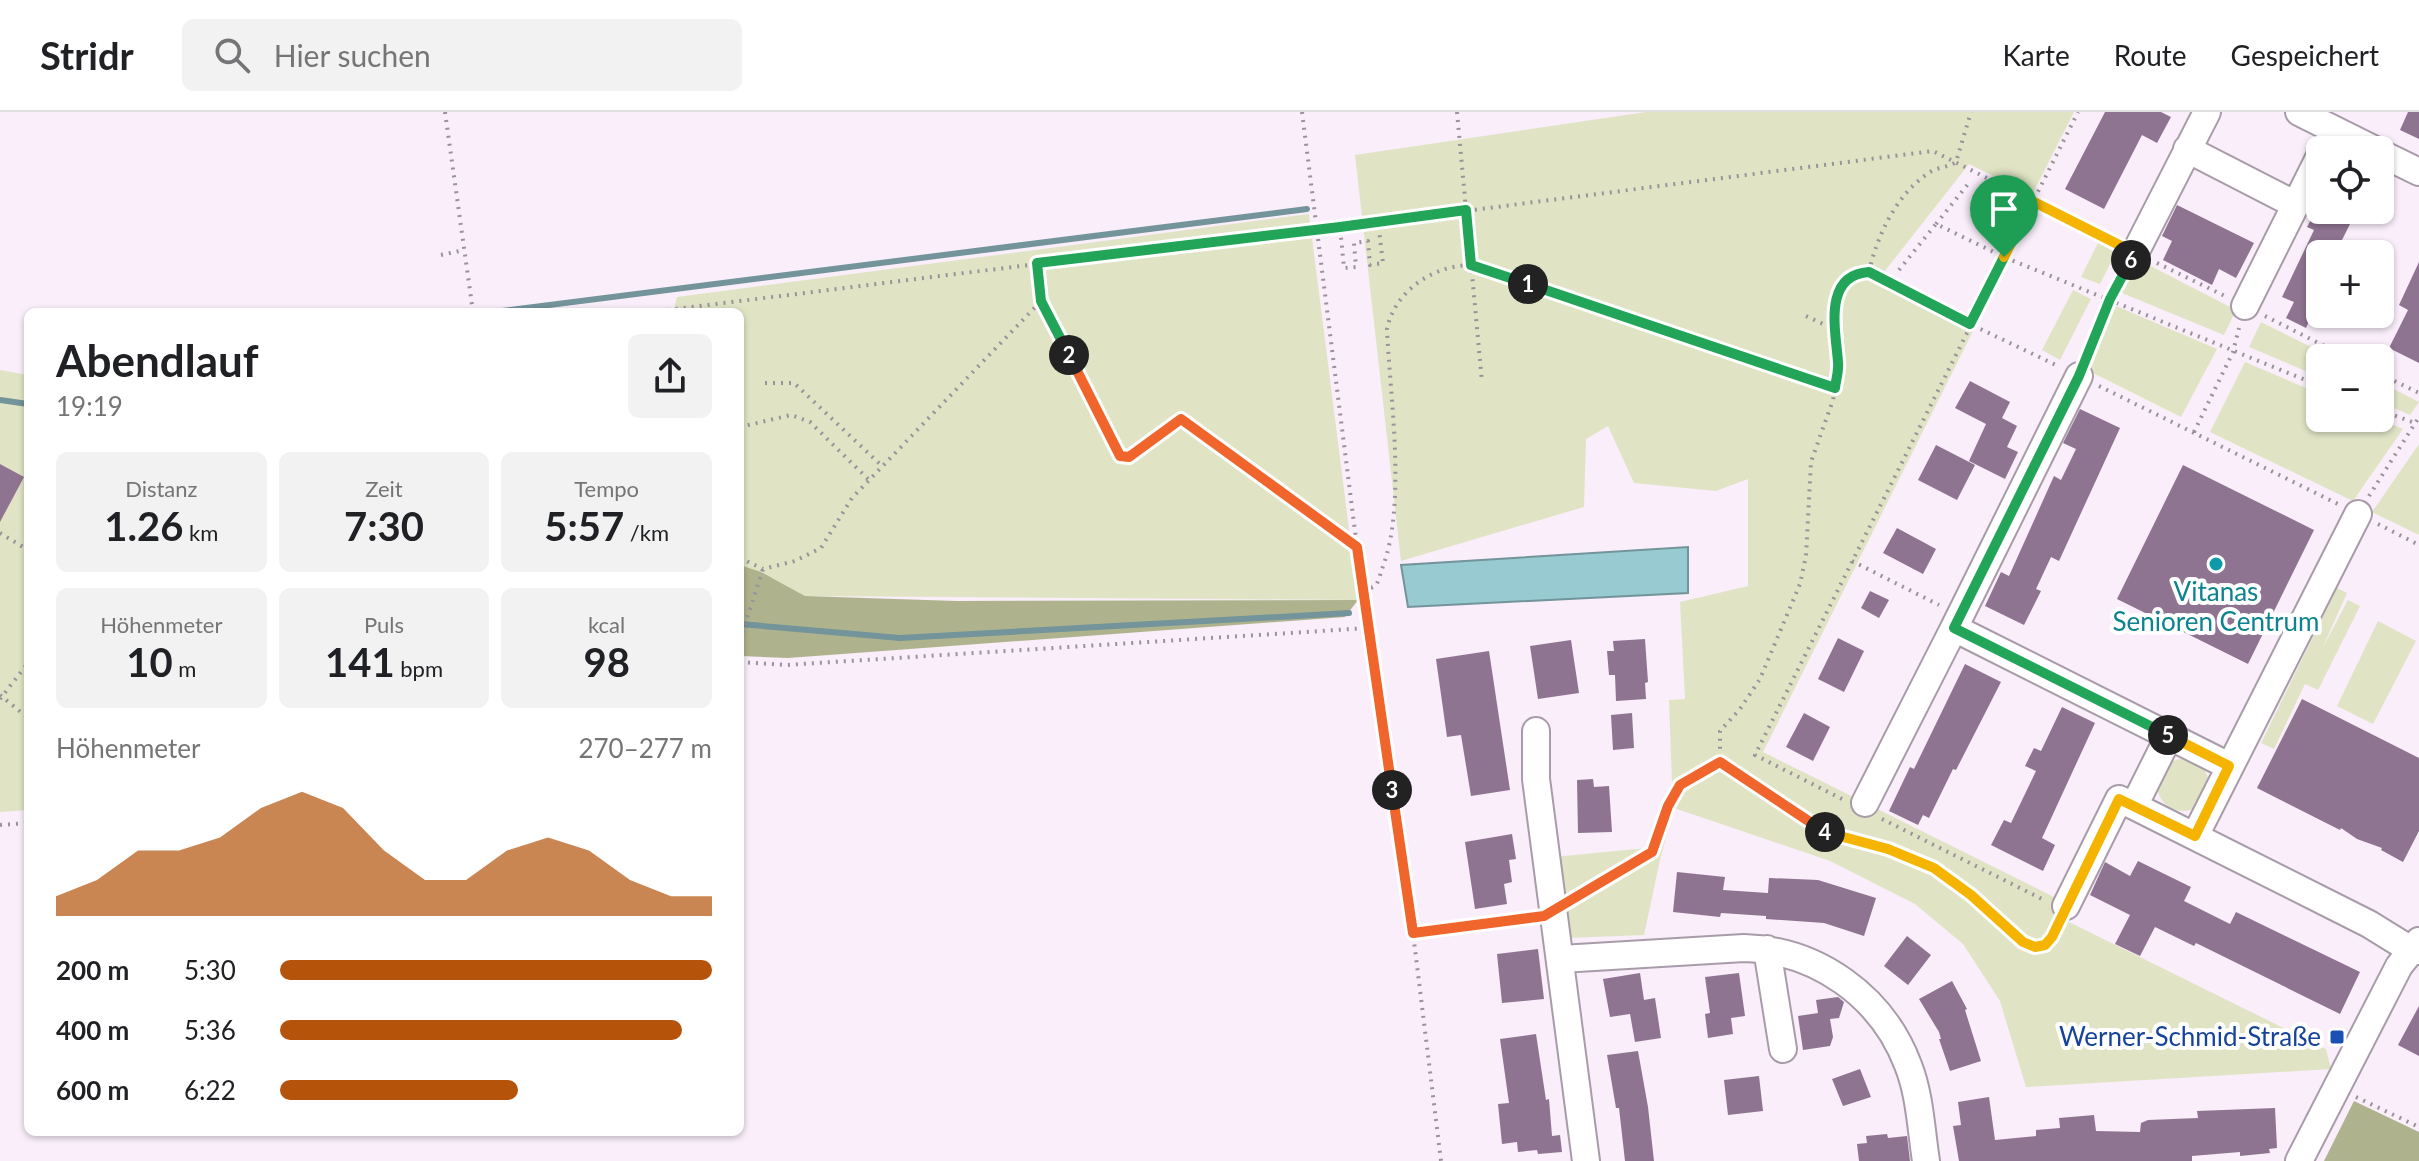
<!DOCTYPE html>
<html lang="de">
<meta charset="utf-8">
<style>
:root{--surface:#fff;--page:#f2f2f2;--text:#202124;--muted:#757577;--line:#e0e0e0;--accent:#b45309}
body{margin:0;font-family:Lato,sans-serif;background:var(--page);color:var(--text);height:100vh;display:flex;flex-direction:column;font-size:30px;white-space:nowrap}
*{box-sizing:border-box;margin:0}
p{font-size:26px;color:var(--muted)}
.icon{flex:none;width:44px;height:44px;fill:none;stroke:currentColor;stroke-width:2;stroke-linecap:round;stroke-linejoin:round}
.map{position:relative;flex:1;overflow:hidden}
.side{position:absolute;left:24px;top:196px;width:720px;height:828px;display:flex;flex-direction:column;background:var(--surface);border-radius:12px;box-shadow:0 2px 6px #0004}
.side>*{flex:none}
.tools{position:absolute;left:2306px;top:24px;display:grid;gap:16px}
.tools a{display:grid;place-items:center;width:88px;height:88px;border-radius:12px;background:var(--surface);box-shadow:0 2px 6px #0004;font-size:40px}
.pin{position:absolute;display:grid;place-items:center;width:68px;height:68px;color:#fff;margin:-82px -34px;border-radius:50% 50% 50% 0;rotate:-45deg;box-shadow:0 0 8px #0007}
.pin .icon{rotate:45deg}
.km{position:absolute;width:40px;height:40px;margin:-20px;border-radius:50%;background:#222;color:#fff;font-size:22px;line-height:40px;text-align:center}
.round{display:grid;place-items:center;flex:none;width:84px;height:84px;border-radius:12px;background:var(--page)}
.headline{display:flex;align-items:center;justify-content:space-between;height:136px;padding:0 32px}
h1{font-size:44px;font-weight:700;line-height:60px}
.stats{display:grid;grid-template-columns:repeat(3,1fr);gap:12px;height:136px;padding:8px 32px}
.stats div{display:grid;align-content:center;border-radius:12px;background:var(--page);text-align:center}
.stats b{font-size:40px;font-weight:700}
.stats small{font-size:22px;font-weight:400}
.stats p{font-size:22px}
.chart{height:224px;padding:16px 32px}
.chart p{display:flex;justify-content:space-between}
.chart svg{width:100%;height:144px;margin-top:8px;fill:var(--accent);opacity:.7}
ul{padding:0 32px;list-style:none;font-size:26px}
li{display:grid;grid-template-columns:128px 96px 1fr;align-items:center;height:60px}
li i{height:20px;border-radius:10px;background:var(--accent)}
header{display:flex;align-items:center;gap:48px;box-sizing:border-box;height:112px;padding:0 40px;background:var(--surface);border-bottom:2px solid var(--line)}
header strong{font-size:38px}
nav{display:flex;gap:44px;margin-inline-start:auto;font-size:28px}
.search{width:560px;height:72px;background:var(--page);display:flex;align-items:center;gap:20px;box-sizing:border-box;padding:0 28px;border-radius:12px;color:var(--muted);font-size:30px}
.map>svg:first-child{display:block}
.green{fill:#e0e4c5}
.forest{fill:#afb38d}
.water{fill:#97cad1;stroke:#72949a;stroke-width:2}
.lines{fill:none;stroke-linecap:round;stroke-linejoin:round}
.stream{stroke:#72949a;stroke-width:6}
.building{fill:#8f7491}
.minor-casing{stroke:#a79ca8;stroke-width:30}
.path{stroke:#9a929b;stroke-width:4;stroke-dasharray:2 6;stroke-linecap:butt}
.minor{stroke:#fff;stroke-width:26}
.split-1-casing{stroke:#fff;stroke-width:16}
.split-2-casing{stroke:#fff;stroke-width:16}
.split-3-casing{stroke:#fff;stroke-width:16}
.split-4-casing{stroke:#fff;stroke-width:16}
.split-5-casing{stroke:#fff;stroke-width:16}
.split-6-casing{stroke:#fff;stroke-width:16}
.split-7-casing{stroke:#fff;stroke-width:16}
.split-1{stroke:#22a559;stroke-width:10}
.split-2{stroke:#22a559;stroke-width:10}
.split-3{stroke:#f0652b;stroke-width:10}
.split-4{stroke:#f0652b;stroke-width:10}
.split-5{stroke:#f5b400;stroke-width:10}
.split-6{stroke:#22a559;stroke-width:10}
.split-7{stroke:#f5b400;stroke-width:10}
.culture-dot{fill:#0f9aa8;stroke:#fff;stroke-width:3}
.transit-dot{fill:#1a4fb4;stroke:#fff;stroke-width:3}
.labels{text-anchor:middle;stroke-width:8;stroke-linejoin:round;paint-order:stroke}
.culture-label{font-size:26px;fill:#0d838f;stroke:#fff}
.transit-label{font-size:26px;fill:#164399;stroke:#fff;text-anchor:end}
</style>
<header>
<strong>Stridr</strong>
<div class="search"><svg class="icon" aria-label="search" viewBox="0 0 24 24"><circle cx="10" cy="10" r="6"/><path d="M15 15l6 6"/></svg>Hier suchen</div>
<nav><a>Karte</a><a>Route</a><a>Gespeichert</a></nav>
</header>
<div class="map">
<svg width="2419" height="1049" viewBox="0 0 2419 1049">
<rect width="100%" height="100%" fill="#f9eefa"/>
<!-- green -->
<path class="green" d="M1646 0H2074L2032 83 1969 52 1877 169 1974 217 1763 640 2074 795 2067 809 2326 937 2331 957 2026 975 2000 889 1963 832 1915 792 1830 749 1674 696 1660 748 1644 823 1568 826 1553 745 1647 736 1672 672 1669 588 1685 587 1680 490 1748 474V367L1716 379 1634 371 1608 314 1586 327 1584 395 1401 449 1355 43Z
M1309 102 1358 488 805 484 772 466 740 518V200H673L677 185Z
M2099 129 2117 138 2100 172 2081 165Z
M2139 148 2236 198 2224 223 2122 181Z
M2073 178 2091 187 2060 248 2042 238Z
M2116 194 2217 237 2181 305 2087 258Z
M2261 210 2333 246H2320V265L2249 235Z
M2245 250 2320 282V306H2378L2403 317 2353 389 2210 320Z
M0 258 28 263V698L0 700Z
M2380 270 2419 290 2410 303 2380 290Z
M2419 332V423L2372 400Z
M2337 476 2347 481 2322 537 2348 488 2360 494 2318 578 2305 572 2274 637 2261 631Z
M2378 509 2416 529 2373 612 2337 594Z
M2157 673a26 26 0 1 1 52 0a26 26 0 1 1-52 0Z"/>
<!-- forest -->
<path class="forest" d="M740 453 761 460 805 484 956 489 1358 488 1345 505 788 546 740 544Z
M2354 989 2419 1020V1049H2324Z"/>
<!-- water -->
<path class="water" d="M1688 435V481L1408 495 1401 453Z"/>
<g class="lines">
<!-- stream -->
<path class="stream" d="M494 200 1307 97
M0 288 28 292
M740 512 900 526 1349 501"/>
</g>
<!-- building -->
<path class="building" d="M2105 0H2161L2171 5 2157 31 2142 23 2104 97 2065 77Z
M2408 0H2419V27L2400 18Z
M2177 93 2254 131 2236 166 2219 157 2212 173 2163 148 2172 129 2162 124Z
M2316 98H2357L2335 142H2320V185L2306 216 2286 206 2294 190 2282 185 2314 118 2307 115Z
M2419 150V251L2389 236 2408 198 2399 193Z
M1970 269 2010 290 2002 306 2017 314 2007 335 2018 340 2005 367 1969 349 1986 312 1955 296Z
M2080 297 2120 316 2059 449 2051 445 2036 477 2041 479 2024 513 1985 494 2001 460 2009 464 2054 364 2061 368 2076 337 2063 331Z
M1936 333 1975 353 1957 388 1918 368Z
M0 352 24 365 0 410Z
M2183 353 2314 418 2248 552 2117 487Z
M1897 416 1936 437 1923 462 1883 441Z
M1870 479 1889 488 1879 506 1861 496Z
M1838 526 1864 539 1844 580 1818 567Z
M1645 527 1648 570 1645 571 1646 587 1616 589 1615 563H1609L1607 539H1614L1613 529Z
M1571 528 1579 581 1538 587 1530 534Z
M1489 539 1510 678 1471 684 1461 623 1447 625 1436 547Z
M1965 552 2001 570 1956 658 1953 657 1929 706 1923 703 1918 713 1889 699 1910 655 1914 657Z
M2302 587 2419 646V719L2403 750 2381 738 2382 736 2357 727 2341 716 2340 718 2257 676Z
M2062 595 2095 611 2042 726 2055 733 2043 759 1991 733 2004 708 2011 711 2036 659 2025 654 2034 636 2041 639Z
M1632 601 1634 636 1613 638 1611 603Z
M1804 601 1830 615 1813 649 1786 635Z
M1593 667 1594 675 1609 674 1612 720 1578 721 1577 668Z
M1512 722 1516 747 1509 748 1512 770 1504 772 1507 792 1475 797 1465 730Z
M2138 749 2191 775 2184 789 2230 812 2236 800 2360 860 2340 902 2196 831 2194 834 2155 815 2140 844 2115 832 2130 803 2090 783 2105 750 2130 764Z
M1677 760 1725 765 1723 778 1768 781 1769 766 1818 768 1876 786 1864 824 1824 811 1766 807V804L1721 801 1720 805 1673 800Z
M1907 824 1931 843 1908 873 1884 854Z
M1538 837 1544 887 1502 891 1497 842Z
M1640 861 1644 888 1655 886 1661 926 1635 930 1630 902 1610 905 1603 867Z
M1739 861 1745 904 1731 906 1733 922 1708 926 1705 902 1710 901 1705 865Z
M1952 869 1967 897 1965 898 1981 949 1950 959 1939 927H1941L1939 920 1919 887Z
M1838 885 1844 890 1839 906 1830 907 1833 925 1830 934 1803 938 1798 904 1818 901 1816 888Z
M2419 894V944L2398 933Z
M1536 922 1546 988 1549 987 1552 1024 1560 1023 1562 1040 1538 1042 1537 1038 1518 1040 1517 1030 1502 1032 1498 992 1509 991 1500 927Z
M1638 939 1648 995 1654 1049H1625L1619 996H1616L1607 943Z
M1860 957 1871 985 1843 994 1832 967Z
M1759 964 1763 999 1728 1003 1724 968Z
M1989 985 1995 1028 2036 1024V1018L2060 1016 2059 1006 2094 1003 2096 1019 2140 1020 2141 1011 2148 1008 2198 1006 2197 999 2275 996 2277 1036 2269 1037 2270 1041 2240 1044V1040L2192 1044V1049H1959L1953 1014 1961 1013 1958 990Z
M1887 1022 1888 1026 1907 1024 1910 1049H1859L1857 1032 1867 1031 1866 1024Z"/>
<g class="lines">
<defs>
<path id="minor" d="M2299 0 2375 38
M2187 37 2296 93
M2380 41 2419 60
M2135 141 2207 0
M2245 194 2320 44
M1954 516 2079 264
M1536 619V667L1586 1049
M1865 691 1954 516 2229 654
M2134 694 2369 812 2411 838 2419 839
M2195 724 2358 402
M2066 794 2119 687 2134 694 2169 624
M1767 837 1783 937
M1561 847 1744 836C1817 838 1882 884 1908 953 1920 983 1921 1017 1926 1049
M2299 1049 2399 854 2419 829"/>
</defs>
<!-- minor casing -->
<use href="#minor" class="minor-casing"/>
<!-- path -->
<path class="path" d="M445 0 473 200
M1302 0 1357 435 1413 821 1441 1049
M1457 0 1482 270
M1936 112 1968 72
M1340 115 1933 39 2117 131
M441 143 464 138
M1037 151 1041 189 1120 344 1129 345 1181 307 1357 435
M2157 151 2225 184
M1899 158 1936 112 2004 145 2320 274
M1869 160C1877 123 1898 79 1932 59 1940 55 1949 55 1956 50L1971 0
M638 200 652 198
M652 200 1317 117 1340 115 1344 156 1356 155 1354 131 1368 129 1370 153 1383 151 1378 110
M1806 204 1834 217
M2265 204 2348 246
M2087 243 2110 187 2125 160
M2380 262 2419 281
M765 271H794L882 354
M2099 274 2338 392
M2380 298 2415 311
M740 315 791 303 810 310 869 368
M2194 320 2233 240 2239 216
M2369 384 2419 305
M2378 412 2419 433
M0 421 28 438
M740 446 763 457 795 449 821 436 852 386 1041 189
M1852 449 1939 493
M1363 478C1366 477 1372 476 1375 474 1379 470 1380 462 1382 457 1407 393 1390 287 1387 217 1395 176 1441 148 1481 154L1675 224 1835 276
M740 528 763 457
M740 550 786 553 1368 516
M0 583 28 606
M0 587 28 551
M1842 687 1755 643 2078 0
M1882 707 2046 789
M0 713 28 711
M1574 787 1652 740 1668 694 1680 673 1720 650
M2057 814 2045 833 2035 835 2026 832 1971 783 1934 756 1888 737 1821 718 1720 650V619L1740 597 1760 567 1800 472 1806 444 1811 350 1833 288 1838 261 1835 190 1845 170 1863 160 1878 163 1970 212 2058 254
M1413 821 1530 806
M2356 985 2419 1015"/>
<!-- minor -->
<use href="#minor" class="minor"/>
</g>
<g class="lines">
<defs>
<path id="split-1" d="M1528 172C1631 206 1732 242 1835 276 1836 267 1839 259 1838 250 1836 220 1822 163 1869 160L1970 212 2004 145"/>
<path id="split-2" d="M1069 243 1041 189 1037 151 1340 115 1466 98 1471 153 1528 172"/>
<path id="split-3" d="M1069 243 1120 344 1129 345 1181 307 1357 435 1392 678"/>
<path id="split-4" d="M1392 678 1413 821 1544 804 1652 740 1668 694 1680 673 1720 650 1825 720"/>
<path id="split-5" d="M1825 720 1888 737 1934 756 1971 783 2023 830 2035 835 2045 833 2052 825 2119 687 2195 724 2229 654 2168 623"/>
<path id="split-6" d="M2131 148 2110 187 2079 264 1954 516 2168 623"/>
<path id="split-7" d="M2004 145 2032 89 2135 141 2131 148"/>
</defs>
<!-- split-1 casing -->
<use href="#split-1" class="split-1-casing"/>
<!-- split-2 casing -->
<use href="#split-2" class="split-2-casing"/>
<!-- split-3 casing -->
<use href="#split-3" class="split-3-casing"/>
<!-- split-4 casing -->
<use href="#split-4" class="split-4-casing"/>
<!-- split-5 casing -->
<use href="#split-5" class="split-5-casing"/>
<!-- split-6 casing -->
<use href="#split-6" class="split-6-casing"/>
<!-- split-7 casing -->
<use href="#split-7" class="split-7-casing"/>
<!-- split-1 -->
<use href="#split-1" class="split-1"/>
<!-- split-2 -->
<use href="#split-2" class="split-2"/>
<!-- split-3 -->
<use href="#split-3" class="split-3"/>
<!-- split-4 -->
<use href="#split-4" class="split-4"/>
<!-- split-5 -->
<use href="#split-5" class="split-5"/>
<!-- split-6 -->
<use href="#split-6" class="split-6"/>
<!-- split-7 -->
<use href="#split-7" class="split-7"/>
</g>
<!-- markers -->
<circle class="culture-dot" cx="2216" cy="452" r="8"/>
<rect class="transit-dot" x="2329" y="917" width="16" height="16" rx="4"/>
<g class="labels">
<!-- culture labels -->
<g class="culture-label">
<text x="2216" y="489">Vitanas<tspan x="2216" dy="30">Senioren Centrum</tspan></text>
</g>
<!-- transit labels -->
<g class="transit-label">
<text x="2321" y="934">Werner-Schmid-Straße</text>
</g>
</g>
</svg>
<div class="tools">
<a><svg class="icon" aria-label="locate" viewBox="0 0 24 24"><circle cx="12" cy="12" r="6"/><path d="M12 2v4M12 18v4M2 12h4M18 12h4"/></svg></a>
<a>+</a>
<a>−</a>
</div>
<div class="pin" style="left:2004px;top:145px;background:#1e9e55"><svg class="icon" aria-label="arrive" viewBox="0 0 24 24"><path d="M6 21V4h12l-3 4 3 4H6"/></svg></div>
<b class="km" style="left:1528px;top:172px">1</b>
<b class="km" style="left:1069px;top:243px">2</b>
<b class="km" style="left:1392px;top:678px">3</b>
<b class="km" style="left:1825px;top:720px">4</b>
<b class="km" style="left:2168px;top:623px">5</b>
<b class="km" style="left:2131px;top:148px">6</b>
<section class="side">
<div class="headline"><div><h1>Abendlauf</h1><p>19:19</p></div><a class="round"><svg class="icon" aria-label="share" viewBox="0 0 24 24"><path d="M12 15V3M7 8l5-5 5 5M5 13v7h14v-7"/></svg></a></div>
<div class="stats">
<div><p>Distanz</p><b>1.26<small> km</small></b></div>
<div><p>Zeit</p><b>7:30</b></div>
<div><p>Tempo</p><b>5:57<small> /km</small></b></div>
</div>
<div class="stats">
<div><p>Höhenmeter</p><b>10<small> m</small></b></div>
<div><p>Puls</p><b>141<small> bpm</small></b></div>
<div><p>kcal</p><b>98</b></div>
</div>
<div class="chart"><p><span>Höhenmeter</span>270–277 m</p>
<svg viewBox="0 0 160 44" preserveAspectRatio="none"><path d="M0 44V38L10 33L20 24L30 24L40 20L50 11L60 6L70 11L80 24L90 33L100 33L110 24L120 20L130 24L140 33L150 38L160 38V44z"/></svg>
</div>
<ul>
<li><b>200 m</b>5:30<i style="width:100%"></i></li>
<li><b>400 m</b>5:36<i style="width:93%"></i></li>
<li><b>600 m</b>6:22<i style="width:55%"></i></li>
</ul>
</section>
</div>
